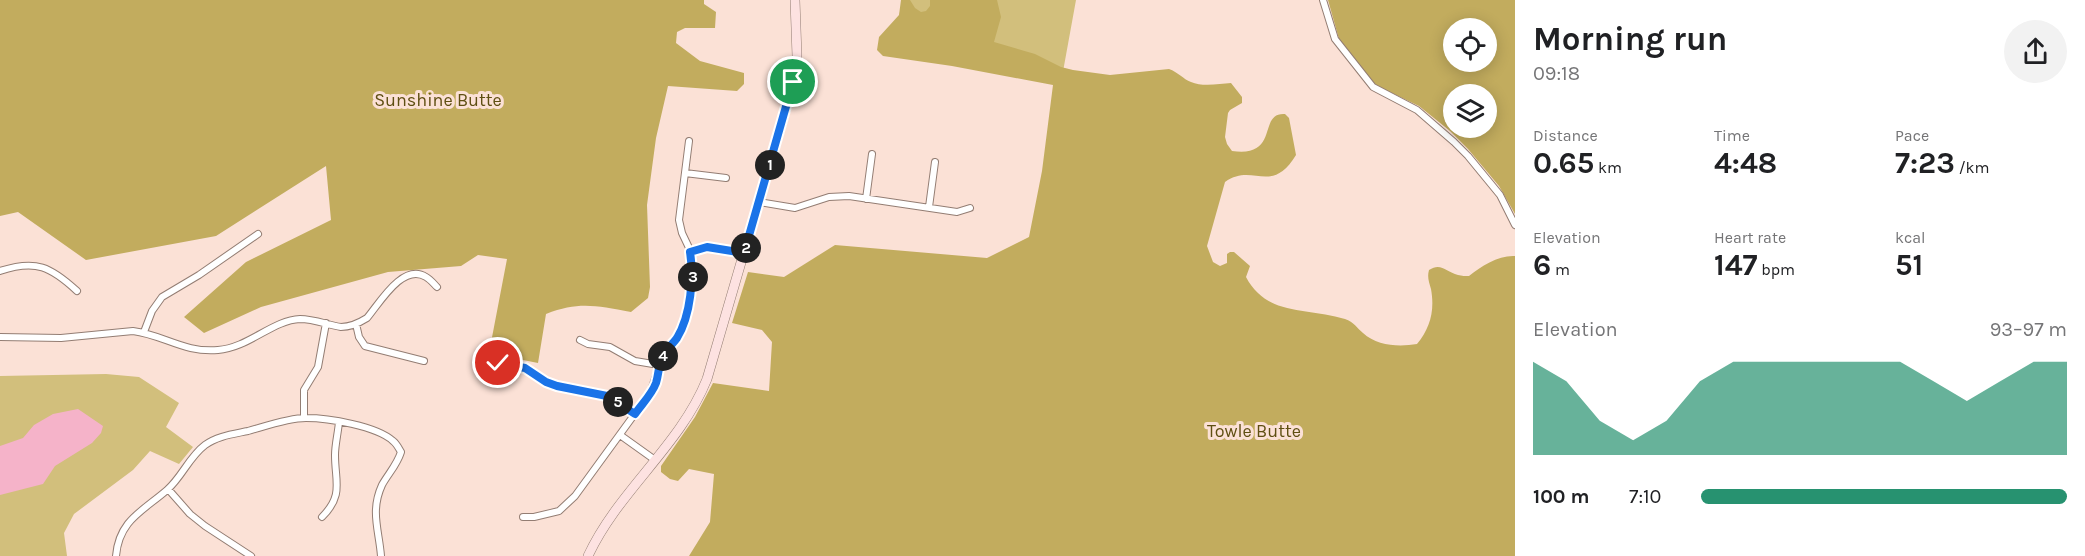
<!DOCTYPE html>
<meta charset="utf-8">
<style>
:root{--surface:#fff;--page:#f2f2f2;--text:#202124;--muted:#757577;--accent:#279270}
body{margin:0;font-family:Karla,sans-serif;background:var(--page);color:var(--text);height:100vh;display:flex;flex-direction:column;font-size:22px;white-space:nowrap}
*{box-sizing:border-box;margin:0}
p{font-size:20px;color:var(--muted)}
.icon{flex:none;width:33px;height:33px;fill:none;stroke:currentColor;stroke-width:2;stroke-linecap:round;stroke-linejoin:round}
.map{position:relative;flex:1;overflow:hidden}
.details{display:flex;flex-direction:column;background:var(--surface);width:570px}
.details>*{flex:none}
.fabs{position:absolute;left:1443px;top:18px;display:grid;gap:12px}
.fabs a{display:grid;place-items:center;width:54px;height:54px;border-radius:50%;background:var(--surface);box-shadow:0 3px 15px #0003;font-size:30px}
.pin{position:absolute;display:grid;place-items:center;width:51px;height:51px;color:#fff;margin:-26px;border:3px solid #fff;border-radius:50%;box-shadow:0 2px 6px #0007}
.km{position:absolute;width:30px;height:30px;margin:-15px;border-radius:50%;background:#222;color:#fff;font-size:16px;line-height:30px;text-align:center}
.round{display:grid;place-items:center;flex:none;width:63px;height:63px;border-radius:32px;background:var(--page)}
.head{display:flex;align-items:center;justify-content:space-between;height:102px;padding:0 18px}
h1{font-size:33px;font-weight:700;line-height:45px}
.figures{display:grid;grid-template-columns:repeat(3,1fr);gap:9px;height:102px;padding:6px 18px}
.figures div{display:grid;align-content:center}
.figures b{font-size:30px;font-weight:700}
.figures small{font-size:16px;font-weight:400}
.figures p{font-size:16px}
.chart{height:168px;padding:12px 18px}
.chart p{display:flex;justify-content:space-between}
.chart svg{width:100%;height:108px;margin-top:6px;fill:var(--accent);opacity:.7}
ul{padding:0 18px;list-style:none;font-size:20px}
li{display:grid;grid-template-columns:96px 72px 1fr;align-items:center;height:45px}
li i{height:15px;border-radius:8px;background:var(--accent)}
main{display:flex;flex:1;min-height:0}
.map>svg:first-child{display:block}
.green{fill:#d2bf7c}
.forest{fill:#c2ac5e;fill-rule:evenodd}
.water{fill:#f5b3c9}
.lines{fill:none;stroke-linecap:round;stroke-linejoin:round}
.street-casing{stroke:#937d73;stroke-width:8}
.secondary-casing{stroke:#937d73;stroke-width:10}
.street{stroke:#fff;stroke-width:6}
.secondary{stroke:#fde2e1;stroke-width:9}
.route-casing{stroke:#fff;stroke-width:12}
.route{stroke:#1a73e8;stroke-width:8}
.labels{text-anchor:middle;stroke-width:6;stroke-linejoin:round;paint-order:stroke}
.park-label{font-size:18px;fill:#5f4f12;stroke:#fbe1d6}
</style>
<main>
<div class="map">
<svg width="1515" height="556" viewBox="0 0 1515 556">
<rect width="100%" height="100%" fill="#fbe1d6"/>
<!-- green -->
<path class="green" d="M902 0H1076L1062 77 893 54Z
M106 374 139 377 179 403 166 427 193 447 179 464 150 451 133 470 74 514 64 533 67 556H0V376Z"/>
<!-- forest -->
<path class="forest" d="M0 0H704V4L716 12 715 28H685L677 32 676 43 700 61 744 73V84L737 91 668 86 656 138 647 205 650 287 648 298 631 312C596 306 580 301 546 314L538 363 489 353 507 259 478 255 461 266 388 272 261 307 204 333 184 317 246 262 331 220 326 166 216 236 86 260 18 212 0 216Z
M901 0H910L915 8 921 12 926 11 930 6V0H997L1001 17 994 42 1035 54 1061 67 1073 70 1110 75 1169 69C1178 72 1183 79 1191 82 1202 87 1219 84 1231 83L1242 97V103L1230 110 1228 113 1225 137 1227 144 1232 151C1281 158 1257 112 1285 114L1289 118 1296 155C1271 196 1253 162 1225 182L1207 246 1213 262 1220 266 1227 263V254L1230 252H1234L1250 266 1246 277C1267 317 1308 307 1345 319 1354 322 1357 328 1363 333 1377 346 1399 347 1417 344 1430 328 1435 311 1431 289 1429 282 1427 277 1429 270 1441 262 1446 272 1458 275 1462 276 1465 276 1469 276 1481 266 1499 255 1515 256V556H689L710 522 714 474 689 469 678 481 670 479 661 472V466L695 417 713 383 769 391 772 342 762 330 732 323 748 272 784 277 835 245 987 258 1029 237 1042 171 1053 85 952 66 883 56 877 50 879 37 899 15Z
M1328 0H1515V214L1499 186 1468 149 1450 131 1419 106 1375 85 1339 39ZM1454 28H1486V62H1454ZM1454 94H1486V128H1454Z"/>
<!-- water -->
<path class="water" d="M78 409 103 426 101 433 92 443 55 466 43 484 0 495V446L23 438 34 425 53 414Z"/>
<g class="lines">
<defs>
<path id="street" d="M1323 0 1335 39 1373 87 1417 110 1454 142 1468 156 1500 195 1515 225
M685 173 726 178
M866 199 872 154
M759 202 795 208 829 197 849 196 957 212 970 208
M929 207 935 162
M691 252 707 247 744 253
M0 271C36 259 51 267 77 291
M356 324 359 337 365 346 424 361
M144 332 152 311 162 297 199 275 258 234
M0 337 61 338 133 331C164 335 184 353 218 350 248 348 273 320 300 319 314 319 328 325 341 327 351 327 359 323 367 318 379 304 403 262 426 277 430 279 434 284 437 287
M580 340 588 344 610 347 635 361 659 365
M499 363 525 367 546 382 557 386 607 396 635 414
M304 418V390L318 367 326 323
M620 435 655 460
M168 489 190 514 205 526 251 556
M322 517C344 495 335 482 335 455 335 445 338 433 339 422
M523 517H534L559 511 575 496 650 393 664 353 677 337 682 327 692 290 693 272 691 252 682 233 679 220 689 141
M116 556C119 520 143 511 167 490 182 477 189 457 205 445 217 436 234 434 248 431 266 426 288 418 306 418 328 418 377 426 393 441 397 444 399 449 401 452 397 465 388 474 382 485 370 511 379 530 381 556"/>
<path id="secondary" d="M588 556C618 491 680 446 707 379L789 98 797 56 795 0"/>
</defs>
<!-- street casing -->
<use href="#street" class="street-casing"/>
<!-- secondary casing -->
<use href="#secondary" class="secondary-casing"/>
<!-- street -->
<use href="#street" class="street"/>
<!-- secondary -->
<use href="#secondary" class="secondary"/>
</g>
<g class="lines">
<defs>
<path id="route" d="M498 363 525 368 546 382 557 386 607 396 635 414C642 404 652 394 656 383 659 374 658 365 663 356 666 349 673 344 677 338 691 315 694 277 690 252L707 247 744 253 793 82"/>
</defs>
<!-- route casing -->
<use href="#route" class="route-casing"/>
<!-- route -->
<use href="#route" class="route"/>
</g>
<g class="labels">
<!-- park labels -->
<g class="park-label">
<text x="438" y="106">Sunshine Butte</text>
<text x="1254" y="437">Towle Butte</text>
</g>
</g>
</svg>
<div class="fabs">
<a><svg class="icon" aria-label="locate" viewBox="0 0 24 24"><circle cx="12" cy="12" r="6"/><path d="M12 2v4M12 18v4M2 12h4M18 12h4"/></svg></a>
<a><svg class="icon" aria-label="layers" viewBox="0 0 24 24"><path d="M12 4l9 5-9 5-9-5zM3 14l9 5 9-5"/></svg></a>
</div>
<div class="pin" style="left:793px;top:82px;background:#1e9e55"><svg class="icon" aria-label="arrive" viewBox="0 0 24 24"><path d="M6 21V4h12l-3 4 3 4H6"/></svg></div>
<div class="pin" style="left:498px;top:363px;background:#d93025"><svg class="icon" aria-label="check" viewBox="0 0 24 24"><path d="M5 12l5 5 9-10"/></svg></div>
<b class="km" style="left:770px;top:165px">1</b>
<b class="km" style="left:746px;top:248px">2</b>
<b class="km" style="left:693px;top:277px">3</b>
<b class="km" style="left:663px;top:356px">4</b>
<b class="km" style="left:618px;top:402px">5</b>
</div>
<section class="details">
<div class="head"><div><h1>Morning run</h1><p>09:18</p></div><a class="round"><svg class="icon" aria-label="share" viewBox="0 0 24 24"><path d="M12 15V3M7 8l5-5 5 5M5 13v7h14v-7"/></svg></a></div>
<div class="figures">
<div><p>Distance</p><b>0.65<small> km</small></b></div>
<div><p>Time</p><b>4:48</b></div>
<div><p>Pace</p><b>7:23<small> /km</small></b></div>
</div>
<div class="figures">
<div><p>Elevation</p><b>6<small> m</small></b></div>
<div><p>Heart rate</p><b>147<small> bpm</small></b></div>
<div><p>kcal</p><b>51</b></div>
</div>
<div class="chart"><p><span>Elevation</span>93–97 m</p>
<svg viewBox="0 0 160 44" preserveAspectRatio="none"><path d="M0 44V6L10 14L20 30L30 38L40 30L50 14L60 6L70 6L80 6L90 6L100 6L110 6L120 14L130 22L140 14L150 6L160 6V44z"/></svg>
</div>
<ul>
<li><b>100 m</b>7:10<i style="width:100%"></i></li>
</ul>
</section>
</main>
